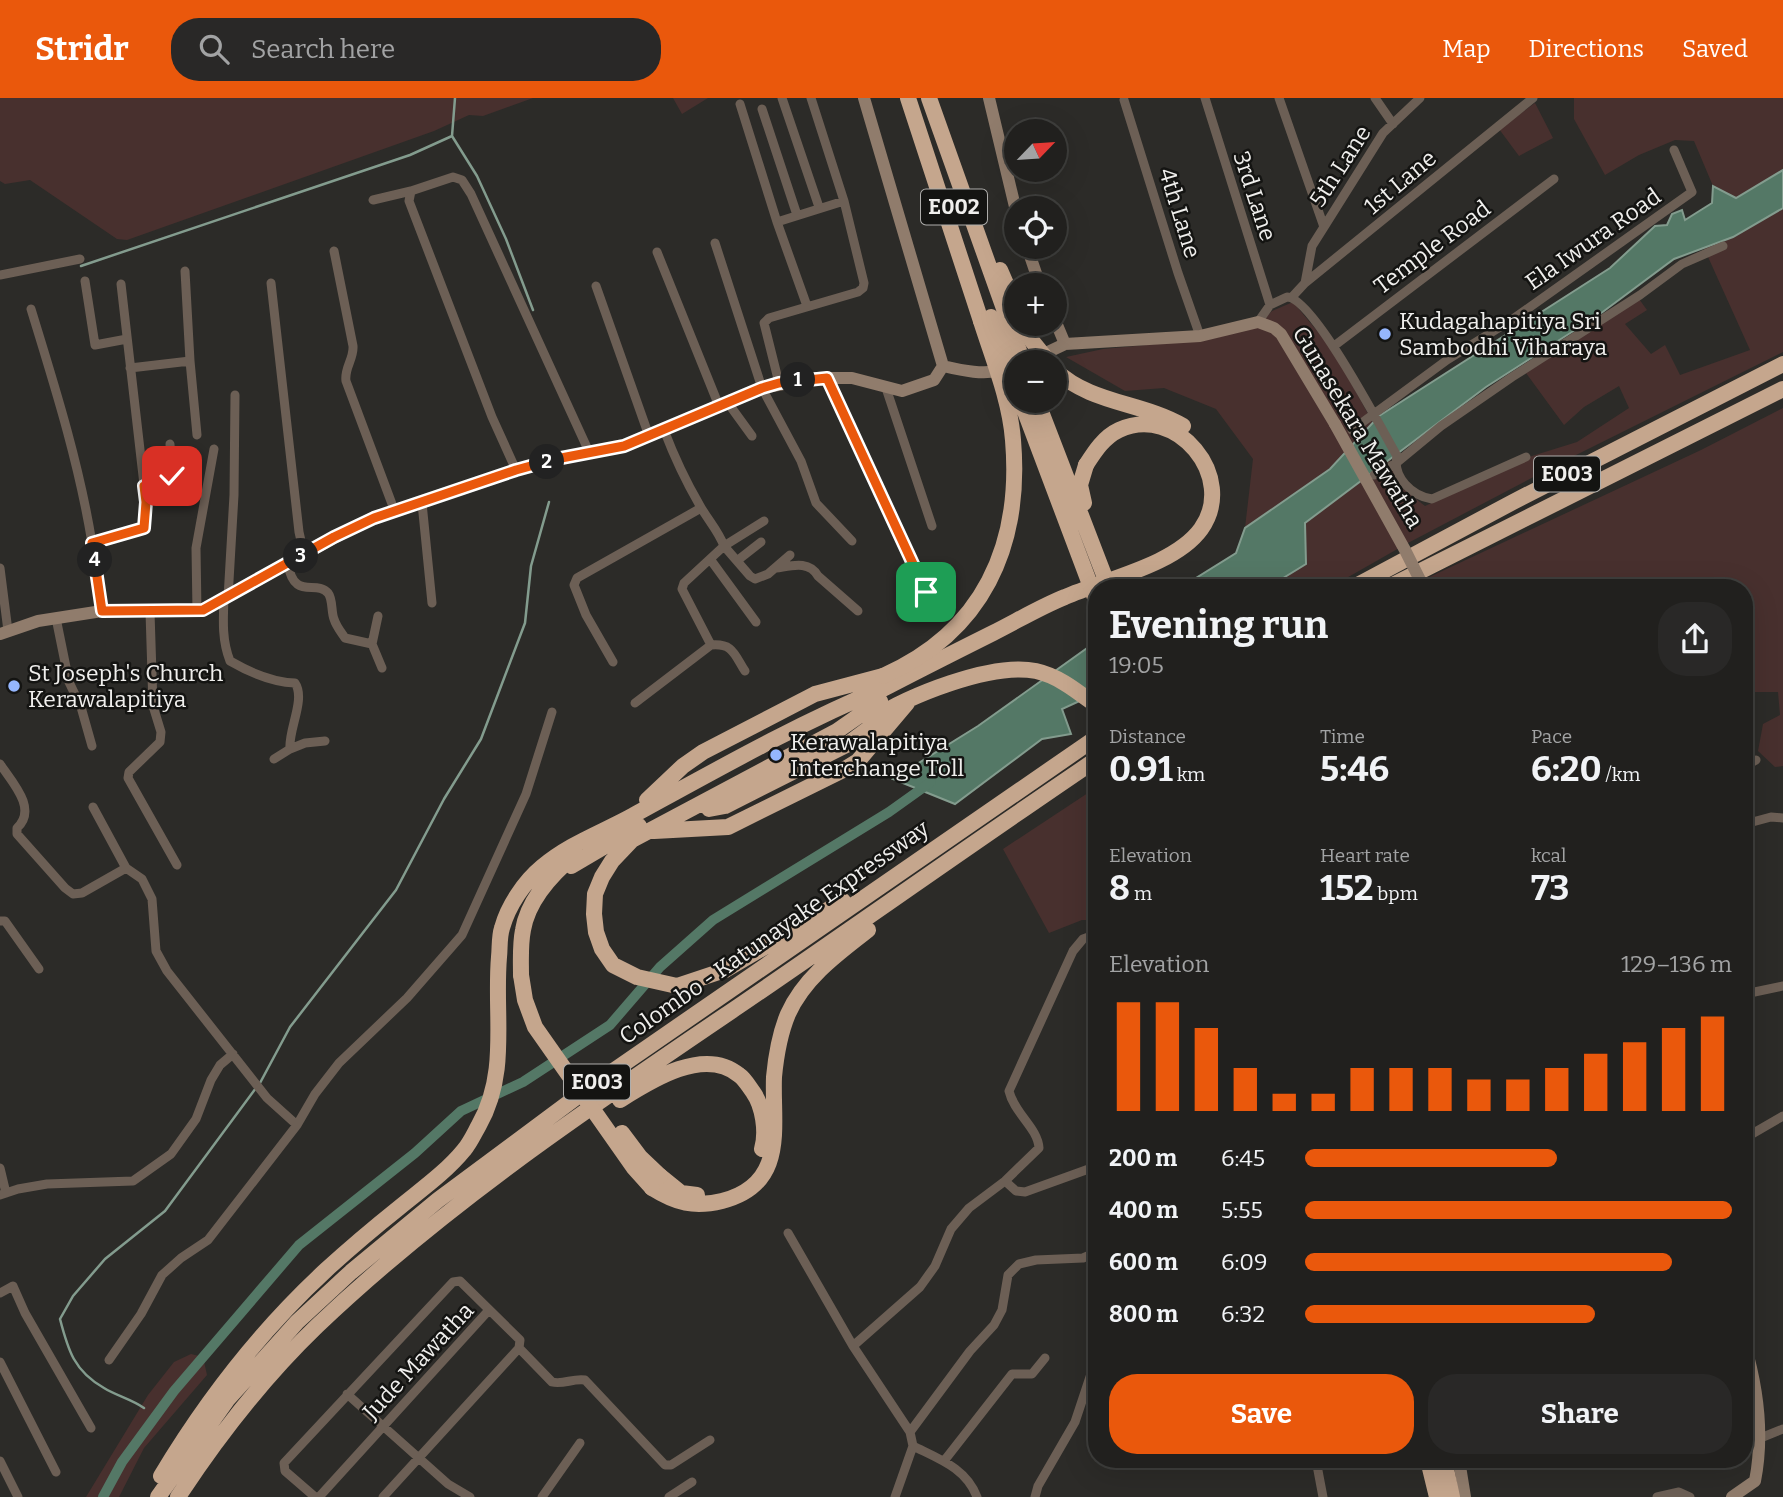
<!DOCTYPE html>
<meta charset="utf-8">
<style>
:root{--surface:#21201e;--page:#292827;--text:#f1f3f6;--muted:#a2a3a4;--line:#3e3e3c;--accent:#ea580c}
body{margin:0;font-family:Bitter,serif;background:var(--page);color:var(--text);height:100vh;display:flex;flex-direction:column;font-size:26px;white-space:nowrap}
*{box-sizing:border-box;margin:0}
p{font-size:23px;color:var(--muted)}
.icon{flex:none;width:38px;height:38px;fill:none;stroke:currentColor;stroke-width:2;stroke-linecap:round;stroke-linejoin:round}
.map{position:relative;flex:1;overflow:hidden}
.drawer{position:absolute;left:1088px;top:481px;width:665px;height:889px;display:flex;flex-direction:column;background:var(--surface);border-radius:28px;box-shadow:0 7px 28px #0002,0 0 0 2px var(--line)}
.drawer>*{flex:none}
.needle{width:46px;rotate:65deg}
.buttons{position:absolute;left:1004px;top:21px;display:grid;gap:14px}
.buttons a{display:grid;place-items:center;width:63px;height:63px;border-radius:50%;background:var(--surface);box-shadow:0 7px 28px #0002,0 0 0 2px var(--line);font-size:35px}
.pin{position:absolute;display:grid;place-items:center;width:60px;height:60px;color:#fff;margin:-30px;border-radius:14px;box-shadow:0 4px 10px #0006}
.km{position:absolute;width:35px;height:35px;margin:-18px;border-radius:50%;background:#222;color:#fff;font-size:19px;line-height:35px;text-align:center}
.round{display:grid;place-items:center;flex:none;width:74px;height:74px;border-radius:28px;background:var(--page)}
.head{display:flex;align-items:center;justify-content:space-between;height:119px;padding:0 21px}
h1{font-size:38px;font-weight:700;line-height:52px}
.stats{display:grid;grid-template-columns:repeat(3,1fr);gap:10px;height:119px;padding:7px 21px}
.stats div{display:grid;align-content:center}
.stats b{font-size:35px;font-weight:700}
.stats small{font-size:19px;font-weight:400}
.stats p{font-size:19px}
.chart{height:196px;padding:14px 21px}
.chart p{display:flex;justify-content:space-between}
.chart svg{width:100%;height:126px;margin-top:7px;stroke:var(--accent);stroke-width:6}
.button{display:flex;gap:14px;margin-top:auto;padding:14px 21px}
.button a{flex:1;height:80px;border-radius:28px;background:var(--accent);color:#fff;font-size:28px;font-weight:700;line-height:80px;text-align:center}
.button a+a{background:var(--page);color:var(--text)}
ul{padding:0 21px;list-style:none;font-size:23px}
li{display:grid;grid-template-columns:112px 84px 1fr;align-items:center;height:52px}
li i{height:18px;border-radius:9px;background:var(--accent)}
header{display:flex;align-items:center;gap:42px;box-sizing:border-box;height:98px;padding:0 35px;background:var(--accent);color:#fff}
header strong{font-size:33px}
nav{display:flex;gap:38px;margin-inline-start:auto;font-size:24px}
.search{width:490px;height:63px;background:var(--page);display:flex;align-items:center;gap:18px;box-sizing:border-box;padding:0 24px;border-radius:28px;color:var(--muted);font-size:26px}
.map>svg:first-child{display:block}
.green{fill:#48302e}
.water{fill:#547866;stroke:#839c8e;stroke-width:2}
.lines{fill:none;stroke-linecap:round;stroke-linejoin:round}
.stream{stroke:#839c8e;stroke-width:2.5}
.canal{stroke:#547866;stroke-width:10}
.street{stroke:#6c5f55;stroke-width:9}
.secondary{stroke:#907c6c;stroke-width:12}
.highway{stroke:#c5a68d;stroke-width:16}
.secondary-bridge{stroke:#907c6c;stroke-width:12}
.highway-bridge{stroke:#c5a68d;stroke-width:16}
.route-casing{stroke:#fff;stroke-width:14}
.route{stroke:#ea580c;stroke-width:9}
.poi-dot{fill:#95b6fd;stroke:#141412;stroke-width:2.5}
.labels{text-anchor:middle;stroke-width:5;stroke-linejoin:round;paint-order:stroke}
.shield{fill:#141412;stroke:#aeadab;stroke-width:2}
.shield-label{font-size:21px;font-weight:bold;fill:#f0efed}
.street-label{font-size:23px;fill:#f0efed;stroke:#141412}
.poi-label{font-size:23px;fill:#f0efed;stroke:#141412;text-anchor:start}
</style>
<header>
<strong>Stridr</strong>
<div class="search"><svg class="icon" aria-label="search" viewBox="0 0 24 24"><circle cx="10" cy="10" r="6"/><path d="M15 15l6 6"/></svg>Search here</div>
<nav><a>Map</a><a>Directions</a><a>Saved</a></nav>
</header>
<div class="map">
<svg width="1783" height="1399" viewBox="0 0 1783 1399">
<rect width="100%" height="100%" fill="#2c2b28"/>
<!-- green -->
<path class="green" d="M0 0H533L483 18 469 17 434 33 127 142 117 141 30 82 5 86 0 83Z
M673 0H708L682 16Z
M1574 0H1783V72L1735 100 1713 88 1694 43 1675 42 1639 57 1605 77 1574 21Z
M1535 5 1553 40 1519 58 1499 31Z
M1783 110V254L1562 364 1408 445 1329 490H1267L1306 466 1305 425 1390 361 1398 387 1425 408 1532 358 1577 344 1629 310 1619 288 1584 309 1564 327 1526 275 1639 201 1647 212 1625 226 1651 256 1665 247 1680 277 1750 252 1704 150 1733 139Z
M1293 204 1333 252 1373 325 1330 371 1245 430 1253 361 1216 311 1164 290 1125 293 1066 259 1103 251 1211 241 1256 229 1272 213Z
M1783 310V668L1775 669 1758 653 1763 626 1780 617 1778 594H1745V490H1406L1701 352Z
M1097 689V822H1082L1049 835 1003 751Z
M191 1256 203 1259 207 1277 144 1350 119 1399H86L148 1297 174 1264Z"/>
<!-- water -->
<path class="water" d="M1783 72V110L1733 139 1674 161 1600 216 1486 289 1305 425 1306 466 1267 490H1180L1236 455 1245 430 1330 371 1379 318 1610 170 1655 128 1667 127 1672 116 1682 112 1685 122 1712 105 1713 88 1736 100Z
M1097 543V595L1062 611 1071 636 1042 641 955 706 893 681 978 628Z"/>
<g class="lines">
<!-- stream -->
<path class="stream" d="M452 38 477 78 506 141 533 212
M81 168 410 57 452 38 455 0
M260 985 290 929 396 792 444 701 481 641 525 525 531 468 549 404
M144 1310C131 1301 117 1298 104 1290 74 1273 68 1252 60 1221L73 1198 105 1161 165 1113 256 990"/>
<!-- canal -->
<path class="canal" d="M103 1399 122 1364 174 1293 299 1147 415 1055 461 1013 523 984 610 927 660 869 713 822 889 714 931 684"/>
<!-- street -->
<path class="street" d="M782 0 819 109
M1205 0 1270 207
M1279 0 1324 129 1312 148 1305 185
M1375 0 1393 26
M1124 2 1178 175 1200 238
M740 6 777 124
M762 11 797 117
M373 102 411 93
M1324 129 1383 35 1420 0
M715 145 762 290 801 363 816 405 852 443
M334 153 353 248C354 261 344 270 346 283L395 414
M657 154 719 308
M0 177 80 161
M85 183 95 247 127 241
M271 185 299 434 304 456
M596 188 649 338
M1292 199 1305 185 1533 0
M807 208 777 124 844 103
M31 211C55 289 79 365 92 445
M1258 224 1270 207 1287 199C1313 199 1382 332 1397 358 1392 379 1412 398 1432 401L1526 359
M1334 248 1554 81
M190 263 197 337
M130 270 190 263 185 173
M827 280 926 494
M779 285 764 225 769 220 858 194 863 190 864 185 844 103 811 0
M886 290 932 428
M728 305 752 338
M664 332C674 358 685 382 699 406 707 421 718 432 724 448L684 485 682 491 711 547
M1352 332 1447 262 1513 221 1692 94 1674 52
M516 372 492 319 409 103 411 93 453 79 462 82 471 96 590 356
M1374 377 1395 366 1441 328 1512 279 1640 197 1682 166 1723 148
M144 388 172 378 170 346
M422 405 432 505
M764 423 724 448 750 478 755 481 768 476 790 457
M710 461 756 524
M738 462 761 444
M288 466C294 503 316 481 328 495 333 501 331 514 334 521 336 528 341 534 345 540L372 546 382 570
M0 470 8 533
M776 470C791 468 809 462 818 478L858 513
M228 500 234 397 235 297
M224 501C223 523 222 543 230 563 249 574 272 584 295 585 306 601 288 632 290 651L305 645 325 643
M102 513 92 445 144 431 146 404 121 186
M150 514 153 608 161 634 160 644 129 674 128 680 177 767
M197 514 196 450 214 351
M56 520 69 584 81 609 92 648
M372 546 378 518
M613 564 586 517 574 487 577 480 701 410
M635 605 711 547C733 545 734 556 745 573
M274 661 290 651
M0 666C12 684 38 711 17 730V736L65 790 73 796 82 795 126 770
M1745 668 1756 662
M93 709 126 770 142 781 152 801 156 853 167 873 267 1000 297 1027
M1745 726 1771 719 1783 720
M0 823H5L39 871
M1097 865 1091 921 1097 933
M1745 896 1783 888
M1745 1040 1783 1018
M0 1070 6 1095
M1005 1083 1016 1093 1025 1094 1097 1068
M0 1097 18 1091 47 1086 133 1083 171 1056 196 1021 211 982 220 967 233 956
M788 1135 853 1248
M0 1195 13 1188 25 1215 91 1330
M519 1250 552 1284C563 1287 573 1280 585 1282L665 1367H671L710 1342
M109 1262 141 1216 162 1177 181 1160 208 1142 297 1027 315 996 339 965 407 900 462 837 526 696 552 614
M0 1264 56 1374
M347 1296 448 1386 470 1399
M910 1334 970 1253 994 1227 1002 1212 1008 1177 1019 1166 1036 1162 1083 1160 1097 1154
M1758 1341 1783 1331
M913 1348C939 1361 966 1370 977 1399
M1316 1362 1323 1399
M0 1363 18 1399
M944 1363 1012 1276H1032L1045 1260
M315 1399 285 1373 284 1365 453 1184 460 1183 520 1242 519 1250 383 1399
M319 1399 489 1212
M542 1399 580 1345
M669 1399 692 1384
M895 1399 913 1348 910 1334 853 1248 920 1189 935 1168 951 1131 969 1110 1005 1083 1039 1050C1038 1030 1014 1015 1009 993L1073 853 1083 841 1097 836
M1035 1399 1038 1388 1075 1324 1093 1270
M1657 1399 1679 1394 1690 1399"/>
<!-- secondary -->
<path class="secondary" d="M864 0 943 268
M989 0 1017 117
M1027 149 1040 187
M1055 222 1065 246
M1027 264 1065 246 1200 238 1258 224 1274 230 1281 236 1335 326
M0 536 38 523 102 513 203 512 352 430 374 420 516 372 556 361 624 348 762 290 815 280H852L902 293 934 282 943 268C964 273 983 277 1004 272
M1459 1362 1465 1399
M1732 1399 1755 1383C1764 1337 1758 1291 1745 1247"/>
<!-- highway -->
<path class="highway" d="M908 0 981 223
M929 0 1023 264
M1000 172 1017 211
M1055 272C1091 306 1142 304 1183 328
M1352 490 1513 404 1783 266
M1387 490 1783 291
M879 593C917 573 955 554 993 535 1017 523 1040 509 1065 499 1106 481 1175 467 1201 431 1238 379 1176 305 1119 332 1104 339 1095 353 1086 367
M871 622C908 598 991 564 1036 573 1059 578 1078 594 1097 608
M647 702 683 668 703 654 815 596 883 578
M709 711 725 708 848 646 883 620
M654 733 728 729 845 671 858 663 907 605
M571 768 639 728
M843 803 725 872 677 888 637 879 613 867 602 851 596 834 594 816 595 796 602 779 612 763 632 742 837 633 880 603
M521 877C521 862 520 847 523 832 528 802 553 775 576 756
M620 1002C650 983 704 948 739 977 745 981 749 989 753 994 763 1008 767 1034 762 1051
M660 1078 681 1095 697 1097
M652 1090C676 1105 694 1110 722 1103 788 1086 772 1029 774 979 776 958 780 935 788 916 804 880 837 856 868 832
M1428 1362 1437 1399
M1444 1362 1452 1399
M161 1378C206 1303 261 1232 326 1172 350 1150 375 1129 400 1109 422 1091 446 1074 464 1052 470 1045 474 1036 479 1027 509 974 494 917 499 859 500 850 499 839 502 830 508 808 524 784 542 769 569 746 601 735 632 718 716 672 799 625 888 588
M158 1399 227 1302 297 1224 351 1174 438 1102 590 989 1097 639
M178 1399C218 1338 264 1279 317 1228 445 1106 593 1007 739 908 859 826 977 742 1097 661"/>
<!-- secondary-bridge -->
<path class="secondary-bridge" d="M1335 326 1405 452 1424 490"/>
<!-- highway-bridge -->
<path class="highway-bridge" d="M991 219 1017 292
M1024 226 1032 243 1049 264
M1021 303 1097 505
M1037 303 1109 490
M1084 405 1080 387 1086 367
M883 578C983 534 1022 448 1013 342 1010 302 993 261 981 223
M521 877 525 902 535 929 634 1070 652 1090
M622 1035 640 1059 660 1078"/>
</g>
<g class="lines">
<defs>
<path id="route" d="M172 378 144 388 146 404 144 430 92 445 102 513 203 512 334 439 374 420 516 372 556 361 624 348 762 290 779 285 827 280 926 494"/>
</defs>
<!-- route casing -->
<use href="#route" class="route-casing"/>
<!-- route -->
<use href="#route" class="route"/>
</g>
<!-- markers -->
<g class="poi-dot">
<circle cx="1385" cy="236" r="7"/>
<circle cx="14" cy="588" r="7"/>
<circle cx="776" cy="657" r="7"/>
</g>
<g class="labels">
<!-- shield labels -->
<g class="shield">
<rect x="921" y="91.5" width="66" height="35" rx="5"/>
<rect x="1534" y="358.5" width="66" height="35" rx="5"/>
<rect x="564" y="966.5" width="66" height="35" rx="5"/>
</g>
<g class="shield-label">
<text x="954" y="116">E002</text>
<text x="1567" y="383">E003</text>
<text x="597" y="991">E003</text>
</g>
<!-- street labels -->
<g class="street-label">
<text transform="translate(1340 68) rotate(-57)" y="8">5th Lane</text>
<text transform="translate(1400 84) rotate(-40)" y="8">1st Lane</text>
<text transform="translate(1255 98) rotate(72)" y="8">3rd Lane</text>
<text transform="translate(1180 115) rotate(73)" y="8">4th Lane</text>
<text transform="translate(1593 141) rotate(-35)" y="8">Ela Iwura Road</text>
<text transform="translate(1432 149) rotate(-37)" y="8">Temple Road</text>
<text transform="translate(1358 329) rotate(59)" y="8">Gunasekara Mawatha</text>
<text transform="translate(774 834) rotate(-35)" y="8">Colombo - Katunayake Expressway</text>
<text transform="translate(418 1263) rotate(-47)" y="8">Jude Mawatha</text>
</g>
<!-- poi labels -->
<g class="poi-label">
<text x="1399" y="231">Kudagahapitiya Sri<tspan x="1399" dy="26">Sambodhi Viharaya</tspan></text>
<text x="28" y="583">St Joseph's Church<tspan x="28" dy="26">Kerawalapitiya</tspan></text>
<text x="790" y="652">Kerawalapitiya<tspan x="790" dy="26">Interchange Toll</tspan></text>
</g>
</g>
</svg>
<div class="buttons">
<a><svg class="needle" viewBox="-14 -14 28 28"><path d="M0-13l5 13h-10z" fill="#e53935"/><path d="M0 13l5-13h-10z" fill="#a2a3a4"/></svg></a>
<a><svg class="icon" aria-label="locate" viewBox="0 0 24 24"><circle cx="12" cy="12" r="6"/><path d="M12 2v4M12 18v4M2 12h4M18 12h4"/></svg></a>
<a>+</a>
<a>−</a>
</div>
<div class="pin" style="left:926px;top:494px;background:#1e9e55"><svg class="icon" aria-label="arrive" viewBox="0 0 24 24"><path d="M6 21V4h12l-3 4 3 4H6"/></svg></div>
<div class="pin" style="left:172px;top:378px;background:#d93025"><svg class="icon" aria-label="check" viewBox="0 0 24 24"><path d="M5 12l5 5 9-10"/></svg></div>
<b class="km" style="left:798px;top:282px">1</b>
<b class="km" style="left:547px;top:364px">2</b>
<b class="km" style="left:301px;top:458px">3</b>
<b class="km" style="left:95px;top:462px">4</b>
<section class="drawer">
<div class="head"><div><h1>Evening run</h1><p>19:05</p></div><a class="round"><svg class="icon" aria-label="share" viewBox="0 0 24 24"><path d="M12 15V3M7 8l5-5 5 5M5 13v7h14v-7"/></svg></a></div>
<div class="stats">
<div><p>Distance</p><b>0.91<small> km</small></b></div>
<div><p>Time</p><b>5:46</b></div>
<div><p>Pace</p><b>6:20<small> /km</small></b></div>
</div>
<div class="stats">
<div><p>Elevation</p><b>8<small> m</small></b></div>
<div><p>Heart rate</p><b>152<small> bpm</small></b></div>
<div><p>kcal</p><b>73</b></div>
</div>
<div class="chart"><p><span>Elevation</span>129–136 m</p>
<svg viewBox="0 0 160 44" preserveAspectRatio="none"><path d="M5 44V6M15 44V6M25 44V15M35 44V29M45 44V38M55 44V38M65 44V29M75 44V29M85 44V29M95 44V33M105 44V33M115 44V29M125 44V24M135 44V20M145 44V15M155 44V11"/></svg>
</div>
<ul>
<li><b>200 m</b>6:45<i style="width:59%"></i></li>
<li><b>400 m</b>5:55<i style="width:100%"></i></li>
<li><b>600 m</b>6:09<i style="width:86%"></i></li>
<li><b>800 m</b>6:32<i style="width:68%"></i></li>
</ul>
<div class="button"><a>Save</a><a>Share</a></div>
</section>
</div>
